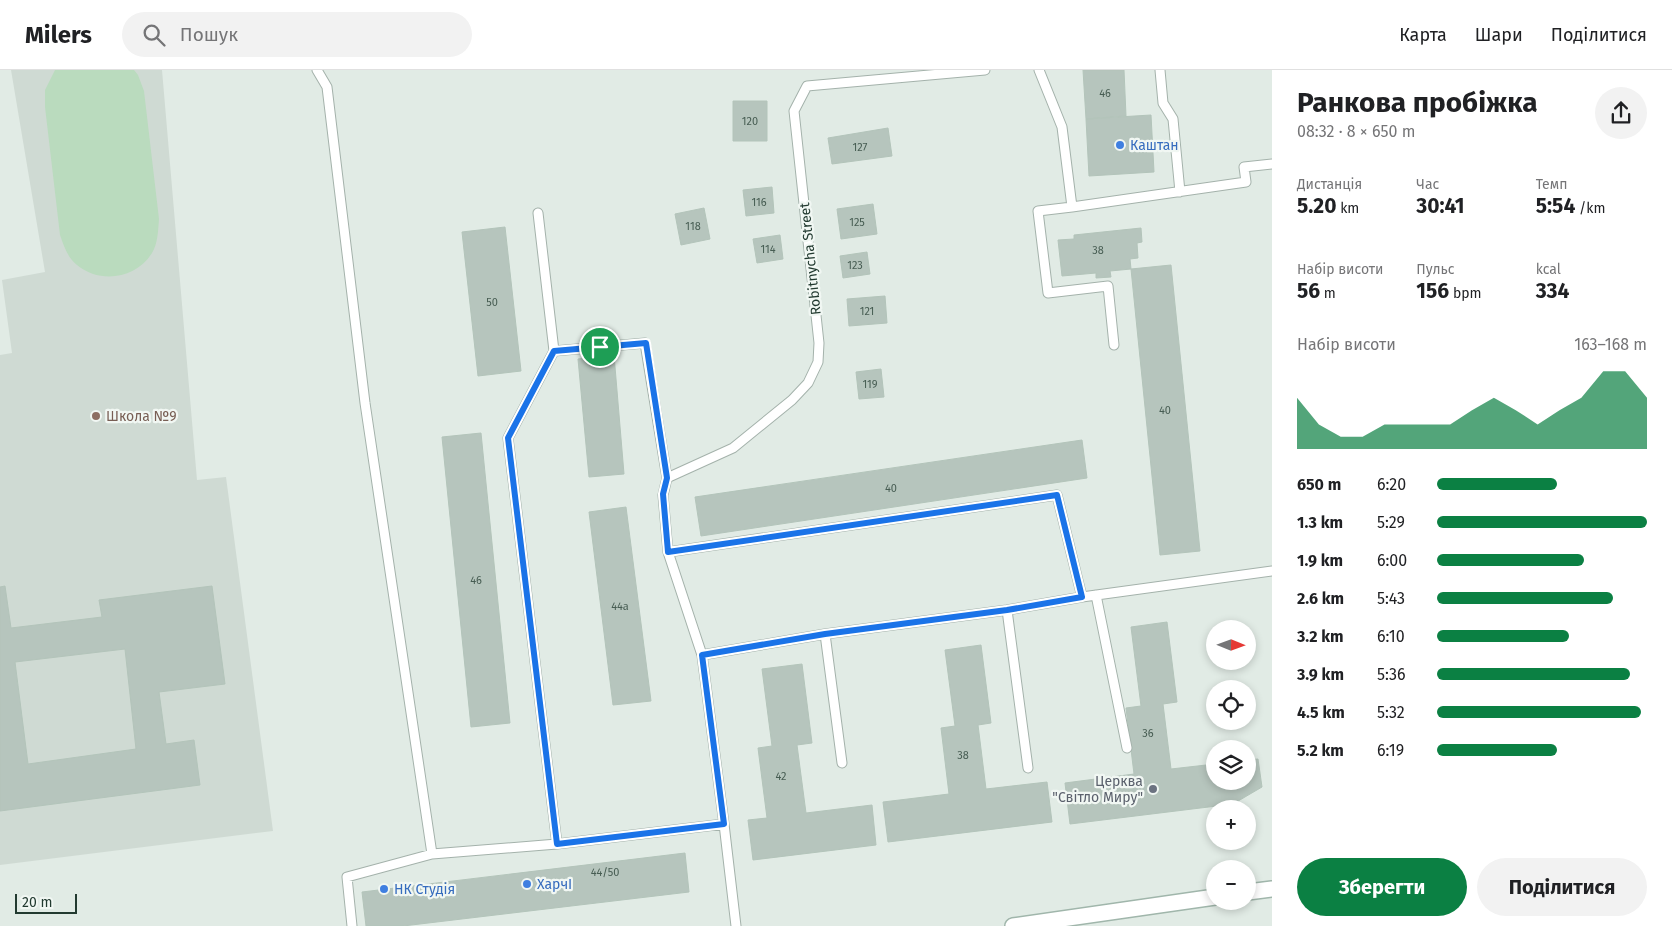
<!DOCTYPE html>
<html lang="uk">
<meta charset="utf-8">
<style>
:root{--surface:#fff;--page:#f2f2f2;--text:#202124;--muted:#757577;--line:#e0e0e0;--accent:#0b8043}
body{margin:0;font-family:"Fira Sans",sans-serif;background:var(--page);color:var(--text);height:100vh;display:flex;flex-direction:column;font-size:19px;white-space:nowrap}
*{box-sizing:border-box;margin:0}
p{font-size:16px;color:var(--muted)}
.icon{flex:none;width:28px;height:28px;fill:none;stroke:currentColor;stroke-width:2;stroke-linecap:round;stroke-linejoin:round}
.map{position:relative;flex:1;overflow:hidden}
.side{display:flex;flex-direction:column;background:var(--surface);width:400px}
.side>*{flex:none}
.needle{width:32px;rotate:91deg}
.tools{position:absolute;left:1206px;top:550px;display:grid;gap:10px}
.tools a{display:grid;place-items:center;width:50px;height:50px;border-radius:50%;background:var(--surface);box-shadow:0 2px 8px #0003;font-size:25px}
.scale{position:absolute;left:15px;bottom:12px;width:62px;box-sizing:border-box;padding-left:5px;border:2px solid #223a30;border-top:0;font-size:14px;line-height:18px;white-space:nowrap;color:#223a30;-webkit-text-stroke:4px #f1f7f3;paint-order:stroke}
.pin{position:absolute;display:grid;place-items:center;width:42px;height:42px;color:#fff;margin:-21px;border:2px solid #fff;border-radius:50%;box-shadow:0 1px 5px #0007}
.round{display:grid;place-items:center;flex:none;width:52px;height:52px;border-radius:26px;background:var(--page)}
.headline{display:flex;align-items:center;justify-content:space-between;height:85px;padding:0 25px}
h1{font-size:28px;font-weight:700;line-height:38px}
.metrics{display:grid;grid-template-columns:repeat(3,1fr);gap:8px;height:85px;padding:5px 25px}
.metrics div{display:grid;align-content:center}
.metrics b{font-size:21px;font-weight:700}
.metrics small{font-size:14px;font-weight:400}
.metrics p{font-size:14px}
.chart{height:140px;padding:10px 25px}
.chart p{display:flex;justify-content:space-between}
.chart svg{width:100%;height:90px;margin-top:5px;fill:var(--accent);opacity:.7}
.action{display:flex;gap:10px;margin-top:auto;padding:10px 25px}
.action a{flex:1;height:58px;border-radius:30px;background:var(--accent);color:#fff;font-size:20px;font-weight:700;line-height:58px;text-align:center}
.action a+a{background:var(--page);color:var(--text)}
ul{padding:0 25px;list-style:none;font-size:16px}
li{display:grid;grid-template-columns:80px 60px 1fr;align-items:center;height:38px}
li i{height:12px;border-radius:6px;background:var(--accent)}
header{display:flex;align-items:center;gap:30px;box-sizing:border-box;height:70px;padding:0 25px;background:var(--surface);border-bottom:1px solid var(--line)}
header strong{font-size:24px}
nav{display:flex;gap:28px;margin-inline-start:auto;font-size:18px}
.search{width:350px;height:45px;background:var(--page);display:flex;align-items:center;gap:12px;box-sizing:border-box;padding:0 18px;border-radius:28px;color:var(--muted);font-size:19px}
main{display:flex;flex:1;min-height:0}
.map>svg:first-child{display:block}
.built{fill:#cfdad3}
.green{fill:#badbbe}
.building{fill:#b6c5bd;stroke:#b3c4ba;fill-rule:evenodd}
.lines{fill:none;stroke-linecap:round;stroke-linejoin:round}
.lane-casing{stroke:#a4b2ab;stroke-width:11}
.secondary-casing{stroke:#a0b6ab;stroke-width:18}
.lane{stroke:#fff;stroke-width:9}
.secondary{stroke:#fff;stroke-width:15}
.route-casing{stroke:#fff;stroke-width:10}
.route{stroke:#1a73e8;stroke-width:6}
.shop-dot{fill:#3f7fe0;stroke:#f1f7f3;stroke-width:2}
.education-dot{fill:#8d6e63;stroke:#f1f7f3;stroke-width:2}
.worship-dot{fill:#6b7280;stroke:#f1f7f3;stroke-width:2}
.labels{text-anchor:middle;stroke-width:4.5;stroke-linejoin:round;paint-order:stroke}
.number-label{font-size:11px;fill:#475d53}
.shop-label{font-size:14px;fill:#366cbe;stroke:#f1f7f3;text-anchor:start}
.street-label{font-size:14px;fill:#223a30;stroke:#f1f7f3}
.education-label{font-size:14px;fill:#785e54;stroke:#f1f7f3;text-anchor:start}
.worship-label{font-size:14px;fill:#5b616d;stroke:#f1f7f3;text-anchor:end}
</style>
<header>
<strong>Milers</strong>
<div class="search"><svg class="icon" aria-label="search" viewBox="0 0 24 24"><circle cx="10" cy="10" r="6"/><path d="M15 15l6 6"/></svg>Пошук</div>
<nav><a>Карта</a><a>Шари</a><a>Поділитися</a></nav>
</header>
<main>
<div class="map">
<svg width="1272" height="856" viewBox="0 0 1272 856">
<rect width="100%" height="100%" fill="#e1ebe5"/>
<!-- built -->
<path class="built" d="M11 0H162L197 410 226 407 273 761 0 795V285L12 283 2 210 45 202Z"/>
<!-- green -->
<path class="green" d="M55 0H134L138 5 144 21 159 149C158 161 158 173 152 183 136 209 100 214 77 195 67 187 64 176 60 165L45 37V20Z"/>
<!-- building -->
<path class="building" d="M1083 0H1124L1126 46 1086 49Z
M733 31H767V71H733Z
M1151 45 1154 102 1089 106 1086 49Z
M888 58 892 86 832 94 828 68Z
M772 117 774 143 746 146 743 120Z
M873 134 877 164 841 169 837 139Z
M704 138 710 169 681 175 675 144Z
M505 157 521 301 478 306 462 162Z
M1141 158 1142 172 1137 173 1138 188 1130 189 1131 199 1110 201 1111 207 1096 208V203L1062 206 1058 170 1074 169V165Z
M780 165 783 189 757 193 753 169Z
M867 182 870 204 843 208 840 186Z
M1171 195 1200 481 1160 485 1131 199Z
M885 226 887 253 849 256 847 229Z
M614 285 624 404 589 407 578 289Z
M881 299 884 327 859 329 856 302Z
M481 363 510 653 471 657 442 367Z
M1082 370 1087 408 701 466 695 427Z
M626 437 651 631 613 635 589 442Z
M5 516 11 558 102 547 99 530 212 516 225 614 159 622 166 674 194 670 200 715 0 741V517ZM125 579 136 679 28 694 15 592Z
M1167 552 1177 632 1163 634 1171 699 1215 694V711H1248V690L1258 689 1262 717 1233 734 1070 754 1065 713 1134 704 1126 638 1141 636 1131 557Z
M981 575 991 653 978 655 986 719 1047 712 1052 752 888 772 883 732 949 724 941 658 955 656 945 580Z
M802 594 812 673 797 675 806 743 872 735 876 775 753 790 748 750 767 748 758 678 772 676 762 599Z
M685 783 689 822 403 856H366L362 822Z"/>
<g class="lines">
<defs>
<path id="lane" d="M317 0 327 17 365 333 432 784
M1039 0 1062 57 1072 137 1246 112 1244 97 1272 94
M1160 0 1163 33 1173 49 1180 122
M1072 137 1038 141 1048 223 1108 216 1114 275
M538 143 554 281 508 368 557 774
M554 281 645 273 667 408 663 425 668 482 702 585 724 754 736 856
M667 408 733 378 792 330 808 313 818 292 819 273 794 41 807 16 985 0
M668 482 1057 425 1082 527
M1096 525 1127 678
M1007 540 1028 698
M825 564 842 693
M702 585 825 564 1007 540 1082 527 1272 501
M352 856 347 807 432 784 557 774 724 754"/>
<path id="secondary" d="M1248 822 1272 819
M1013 856 1215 827"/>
</defs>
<!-- lane casing -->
<use href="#lane" class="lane-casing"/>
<!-- secondary casing -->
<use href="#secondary" class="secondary-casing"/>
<!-- lane -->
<use href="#lane" class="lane"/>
<!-- secondary -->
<use href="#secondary" class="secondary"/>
</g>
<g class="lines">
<defs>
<path id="route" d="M646 273 667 408 663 424 668 482 1057 425 1082 527 1007 540 825 564 702 585 724 754 557 774 508 368 554 281Z"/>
</defs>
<!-- route casing -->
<use href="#route" class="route-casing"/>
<!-- route -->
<use href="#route" class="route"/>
</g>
<!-- markers -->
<g class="shop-dot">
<circle cx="1120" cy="75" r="5"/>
<circle cx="527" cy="814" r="5"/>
<circle cx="384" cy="819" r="5"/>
</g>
<circle class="education-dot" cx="96" cy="346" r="5"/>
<circle class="worship-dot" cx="1153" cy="719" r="5"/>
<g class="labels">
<!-- number labels -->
<g class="number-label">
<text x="1105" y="27">46</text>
<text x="750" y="55">120</text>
<text x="860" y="81">127</text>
<text x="759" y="136">116</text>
<text x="857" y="156">125</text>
<text x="693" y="160">118</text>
<text x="768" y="183">114</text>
<text x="1098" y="184">38</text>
<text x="855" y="199">123</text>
<text x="492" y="236">50</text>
<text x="867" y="245">121</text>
<text x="870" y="318">119</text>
<text x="1165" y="344">40</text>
<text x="891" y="422">40</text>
<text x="476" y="514">46</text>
<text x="620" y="540">44а</text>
<text x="1148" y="667">36</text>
<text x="963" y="689">38</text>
<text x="781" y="710">42</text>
<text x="605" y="806">44/50</text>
</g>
<!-- shop labels -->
<g class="shop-label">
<text x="1130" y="80">Каштан</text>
<text x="537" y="819">ХарчI</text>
<text x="394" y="824">НК Студія</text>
</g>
<!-- street labels -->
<g class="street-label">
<text transform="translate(810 189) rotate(-96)" y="5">Robitnycha Street</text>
</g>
<!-- education labels -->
<g class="education-label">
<text x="106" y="351">Школа №9</text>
</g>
<!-- worship labels -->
<g class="worship-label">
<text x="1143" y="716">Церква<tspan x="1143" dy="16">"Світло Миру"</tspan></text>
</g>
</g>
</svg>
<div class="tools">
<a><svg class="needle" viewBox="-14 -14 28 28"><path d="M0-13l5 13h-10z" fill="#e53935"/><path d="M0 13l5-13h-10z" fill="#757577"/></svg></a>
<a><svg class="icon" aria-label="locate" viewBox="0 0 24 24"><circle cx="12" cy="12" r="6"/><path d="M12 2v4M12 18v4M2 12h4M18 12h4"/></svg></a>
<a><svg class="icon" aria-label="layers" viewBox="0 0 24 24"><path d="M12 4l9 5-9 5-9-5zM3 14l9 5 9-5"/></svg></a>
<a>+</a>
<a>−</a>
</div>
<div class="scale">20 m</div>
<div class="pin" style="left:600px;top:277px;background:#1e9e55"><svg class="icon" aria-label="arrive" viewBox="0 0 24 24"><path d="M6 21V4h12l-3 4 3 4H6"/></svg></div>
</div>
<section class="side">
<div class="headline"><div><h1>Ранкова пробіжка</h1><p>08:32 · 8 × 650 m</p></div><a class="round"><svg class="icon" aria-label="share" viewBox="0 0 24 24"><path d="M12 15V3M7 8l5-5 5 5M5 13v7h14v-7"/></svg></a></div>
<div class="metrics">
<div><p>Дистанція</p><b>5.20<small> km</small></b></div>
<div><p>Час</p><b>30:41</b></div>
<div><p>Темп</p><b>5:54<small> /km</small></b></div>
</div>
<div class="metrics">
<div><p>Набір висоти</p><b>56<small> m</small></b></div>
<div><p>Пульс</p><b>156<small> bpm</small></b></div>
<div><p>kcal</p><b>334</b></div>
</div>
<div class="chart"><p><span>Набір висоти</span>163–168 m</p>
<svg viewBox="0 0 160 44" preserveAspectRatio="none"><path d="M0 44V19L10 32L20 38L30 38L40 32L50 32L60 32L70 32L80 25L90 19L100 25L110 32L120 25L130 19L140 6L150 6L160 19V44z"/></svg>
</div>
<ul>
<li><b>650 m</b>6:20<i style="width:57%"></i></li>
<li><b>1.3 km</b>5:29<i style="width:100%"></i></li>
<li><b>1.9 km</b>6:00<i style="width:70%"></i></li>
<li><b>2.6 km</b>5:43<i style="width:84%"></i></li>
<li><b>3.2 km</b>6:10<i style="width:63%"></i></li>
<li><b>3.9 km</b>5:36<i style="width:92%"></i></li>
<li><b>4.5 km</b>5:32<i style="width:97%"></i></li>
<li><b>5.2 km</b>6:19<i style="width:57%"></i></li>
</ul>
<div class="action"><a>Зберегти</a><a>Поділитися</a></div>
</section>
</main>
